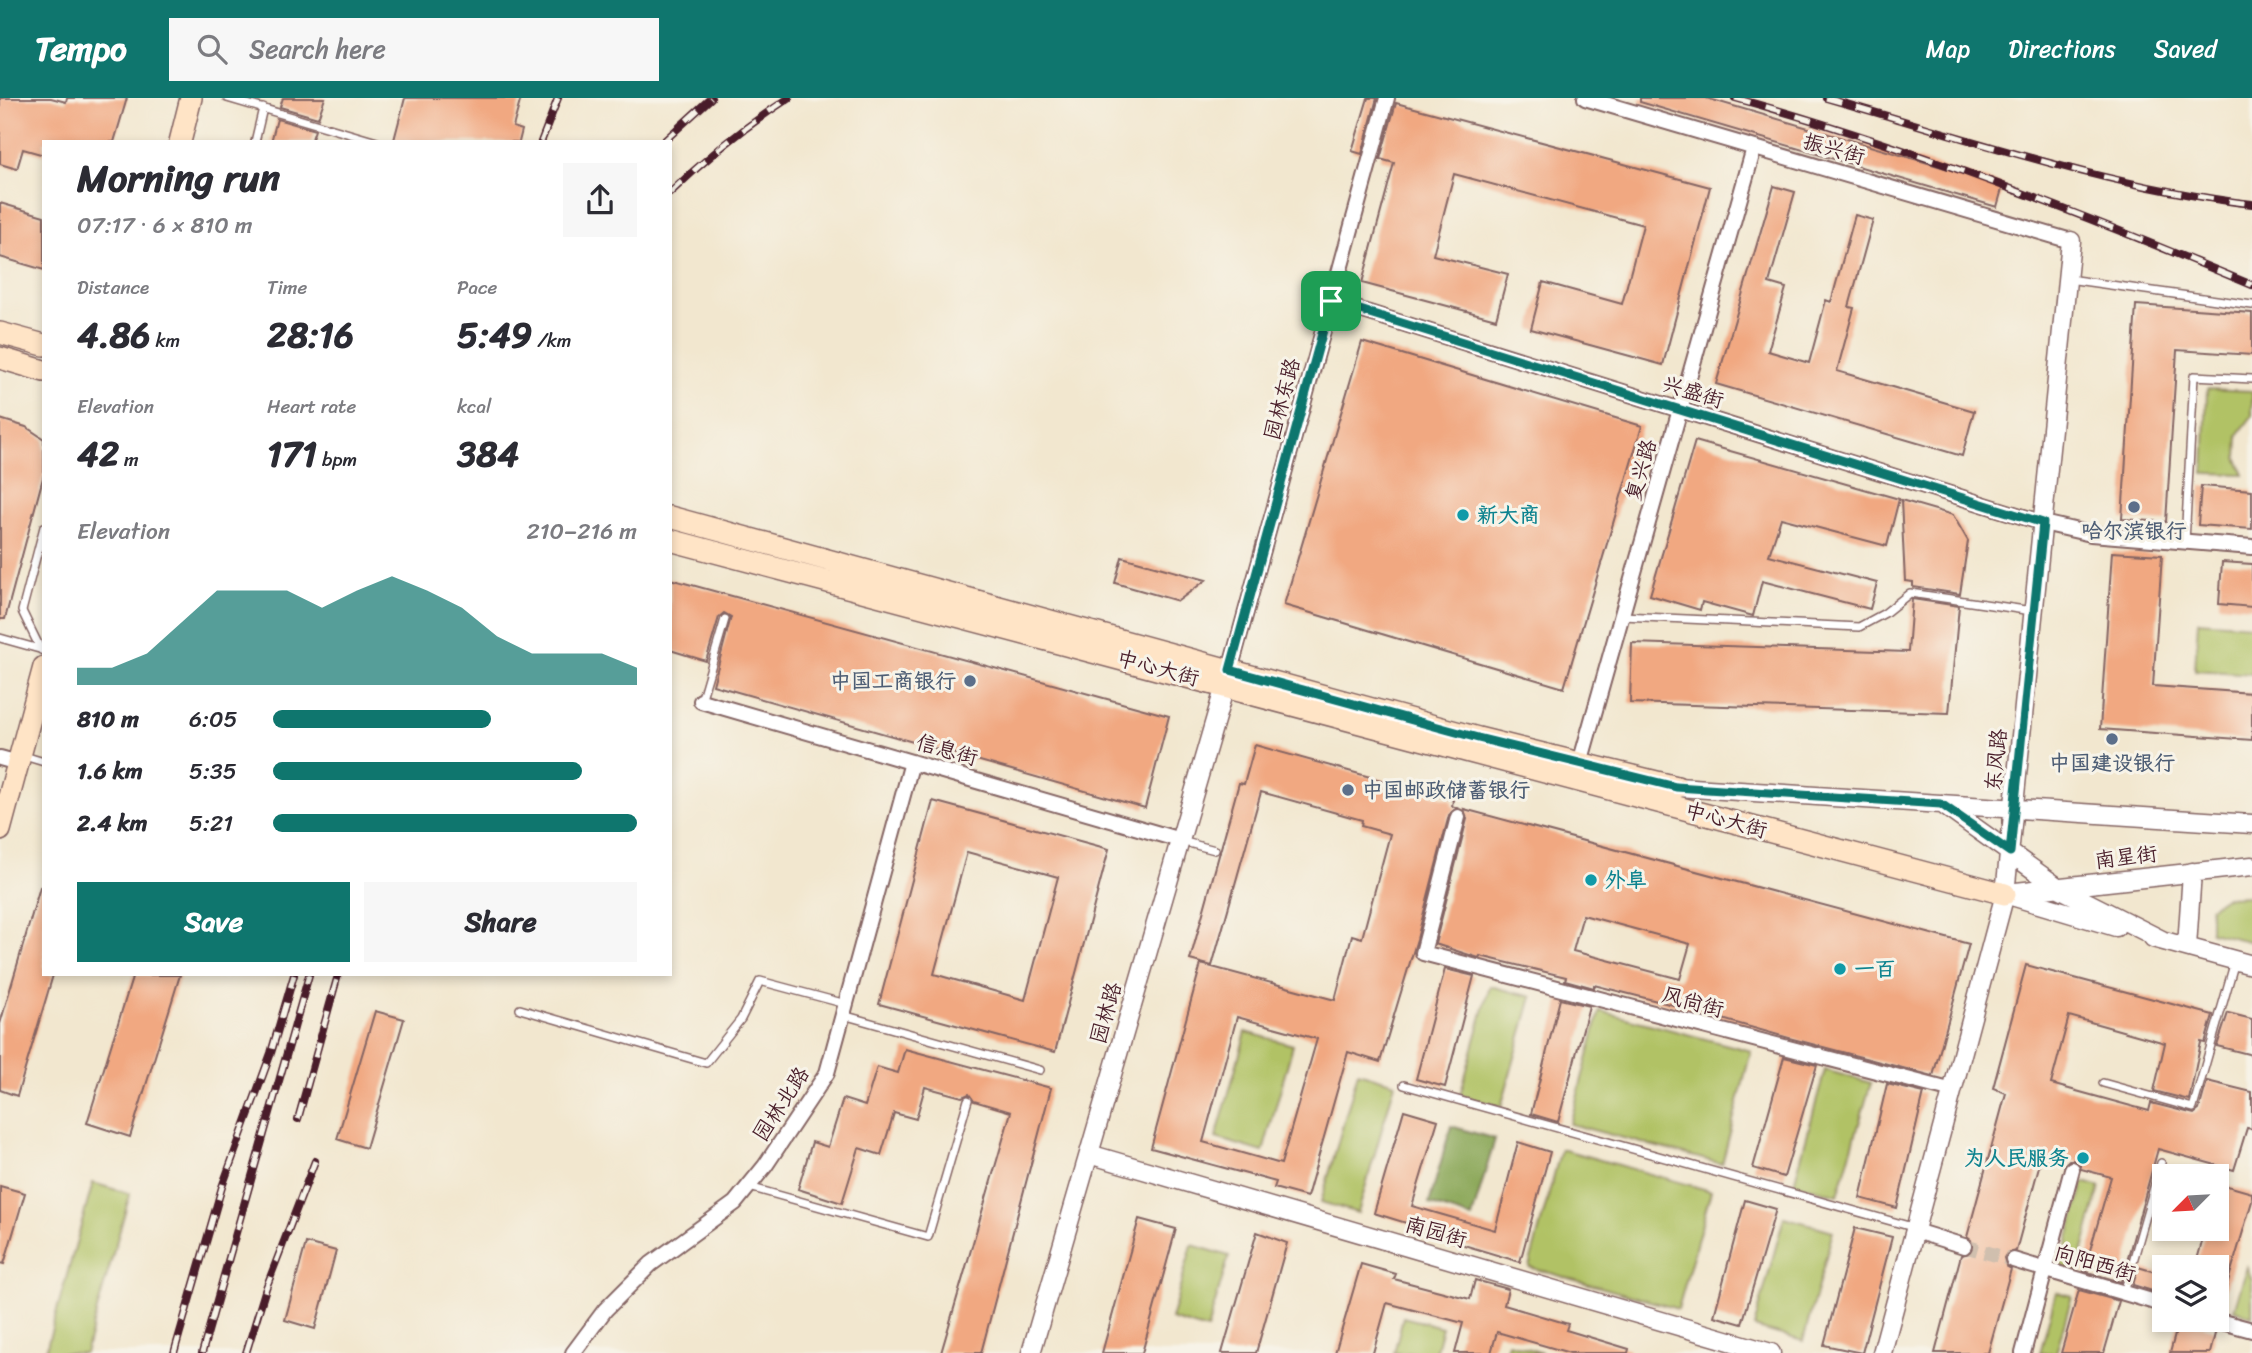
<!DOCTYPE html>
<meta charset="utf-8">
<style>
:root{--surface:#fff;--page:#f7f7f7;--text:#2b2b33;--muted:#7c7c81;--accent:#0f766e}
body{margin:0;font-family:Sriracha,"LXGW WenKai TC",sans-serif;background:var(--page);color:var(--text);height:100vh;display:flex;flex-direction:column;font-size:26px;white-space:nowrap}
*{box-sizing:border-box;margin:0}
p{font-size:23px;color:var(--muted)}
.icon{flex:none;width:38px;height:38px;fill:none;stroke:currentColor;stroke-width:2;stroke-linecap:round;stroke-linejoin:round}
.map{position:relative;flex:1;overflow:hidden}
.details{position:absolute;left:42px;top:42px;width:630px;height:836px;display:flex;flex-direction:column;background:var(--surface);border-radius:0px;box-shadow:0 4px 10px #0003}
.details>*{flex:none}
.needle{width:46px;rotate:246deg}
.controls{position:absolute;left:2152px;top:1066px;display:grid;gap:14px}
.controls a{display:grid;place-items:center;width:77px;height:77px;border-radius:0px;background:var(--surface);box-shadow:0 4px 10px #0003;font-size:35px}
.pin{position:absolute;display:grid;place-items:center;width:60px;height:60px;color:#fff;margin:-30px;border-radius:14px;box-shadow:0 4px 10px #0006}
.round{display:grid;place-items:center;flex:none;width:74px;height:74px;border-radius:0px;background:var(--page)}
.headline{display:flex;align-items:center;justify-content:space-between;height:119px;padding:0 35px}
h1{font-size:38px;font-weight:800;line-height:52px}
.figures{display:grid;grid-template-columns:repeat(3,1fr);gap:10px;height:119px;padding:7px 35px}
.figures div{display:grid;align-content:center}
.figures b{font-size:35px;font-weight:800}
.figures small{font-size:19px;font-weight:400}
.figures p{font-size:19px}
.chart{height:196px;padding:14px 35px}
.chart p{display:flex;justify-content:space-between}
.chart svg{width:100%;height:126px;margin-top:7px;fill:var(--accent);opacity:.7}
.cta{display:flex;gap:14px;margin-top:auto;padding:14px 35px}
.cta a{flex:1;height:80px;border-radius:0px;background:var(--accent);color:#fff;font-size:28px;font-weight:800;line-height:80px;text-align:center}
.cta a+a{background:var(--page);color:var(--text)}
ul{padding:0 35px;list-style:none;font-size:23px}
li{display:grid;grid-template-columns:112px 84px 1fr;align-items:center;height:52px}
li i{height:18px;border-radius:9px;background:var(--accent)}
header{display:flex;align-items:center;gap:42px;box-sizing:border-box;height:98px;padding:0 35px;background:var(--accent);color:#fff}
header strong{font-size:33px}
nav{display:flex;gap:38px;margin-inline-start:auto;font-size:24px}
.search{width:490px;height:63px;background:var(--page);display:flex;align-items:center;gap:18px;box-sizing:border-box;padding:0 24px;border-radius:0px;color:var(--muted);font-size:26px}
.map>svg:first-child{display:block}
.green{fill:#b1c265;stroke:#7e7048;stroke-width:2}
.forest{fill:#8ca85a;stroke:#6b6442;stroke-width:2}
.building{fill:#f1a881;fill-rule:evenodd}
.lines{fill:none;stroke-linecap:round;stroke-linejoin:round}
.minor-tunnel{stroke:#d0bfae;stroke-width:14;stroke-dasharray:14 7;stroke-linecap:butt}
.service-casing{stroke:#856564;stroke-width:10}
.minor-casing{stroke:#856564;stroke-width:18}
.tertiary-casing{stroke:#856564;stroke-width:21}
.secondary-casing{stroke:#856564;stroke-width:24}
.service{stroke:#fff;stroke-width:7}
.minor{stroke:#fff;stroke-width:14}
.tertiary{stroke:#fff;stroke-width:18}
.secondary{stroke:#ffe4c6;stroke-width:21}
.rail-casing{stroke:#4a1f2b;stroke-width:8}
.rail{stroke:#f7f3e8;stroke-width:5;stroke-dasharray:16;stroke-linecap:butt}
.route-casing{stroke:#fff;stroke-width:14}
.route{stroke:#0f766e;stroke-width:9}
.service-dot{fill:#5c6f8a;stroke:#f7f3e8;stroke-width:2.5}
.culture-dot{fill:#0f9aa8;stroke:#f7f3e8;stroke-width:2.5}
.labels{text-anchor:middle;stroke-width:6;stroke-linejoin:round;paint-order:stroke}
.street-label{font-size:21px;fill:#4a1f2b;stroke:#f7f3e8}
.culture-label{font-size:21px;font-weight:bold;fill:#0d838f;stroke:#f7f3e8;text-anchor:start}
.service-label{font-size:21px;font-weight:bold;fill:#4e5e75;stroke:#f7f3e8}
</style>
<header>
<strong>Tempo</strong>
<div class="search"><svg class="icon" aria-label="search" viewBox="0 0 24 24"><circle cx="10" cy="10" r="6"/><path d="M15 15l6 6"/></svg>Search here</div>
<nav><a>Map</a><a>Directions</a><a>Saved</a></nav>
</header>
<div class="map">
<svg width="2252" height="1255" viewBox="0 0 2252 1255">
<rect width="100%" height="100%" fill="#f7f3e8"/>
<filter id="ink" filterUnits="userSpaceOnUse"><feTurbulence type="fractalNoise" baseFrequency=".0143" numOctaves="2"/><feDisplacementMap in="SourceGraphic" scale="14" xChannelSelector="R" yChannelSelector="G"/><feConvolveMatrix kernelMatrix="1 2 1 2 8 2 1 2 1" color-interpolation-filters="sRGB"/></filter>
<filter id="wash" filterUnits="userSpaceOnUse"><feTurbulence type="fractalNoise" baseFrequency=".00686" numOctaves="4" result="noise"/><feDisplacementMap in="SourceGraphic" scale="28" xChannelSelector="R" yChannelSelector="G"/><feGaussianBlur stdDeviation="1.57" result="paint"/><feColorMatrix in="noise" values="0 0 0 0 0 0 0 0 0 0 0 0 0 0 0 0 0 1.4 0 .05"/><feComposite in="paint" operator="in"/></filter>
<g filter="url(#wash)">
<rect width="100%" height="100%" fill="#f2e7cf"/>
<!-- green -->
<path class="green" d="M2207 291 2252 293V318L2238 337 2237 359 2244 376 2204 375Z
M2198 523 2252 527V576L2195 572Z
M2252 798V844L2210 834V809L2225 799Z
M1490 888 1532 899 1501 1009 1460 997Z
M1600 913 1751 953 1722 1066 1570 1026Z
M1246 934 1293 947 1263 1054 1216 1040Z
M1825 972 1871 985 1838 1097 1794 1085Z
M1358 974 1395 985 1358 1115 1321 1104Z
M1561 1051 1711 1093 1678 1211 1529 1169Z
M2084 1084 2100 1089 2077 1174 2061 1169Z
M93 1085 130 1096 85 1255H45Z
M1784 1119 1833 1133 1803 1243 1754 1229Z
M1192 1147 1229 1158 1207 1232 1171 1221Z
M2247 1169 2252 1183V1218L2234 1212Z
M2056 1194 2072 1198 2056 1255H2040Z
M1403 1219 1442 1229 1435 1255H1394Z
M1508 1245 1543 1255H1505Z"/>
<!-- forest -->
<path class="forest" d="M1451 1028 1495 1041 1472 1120 1429 1106Z"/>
<g id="blocks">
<!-- building -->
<path class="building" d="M0 0H51L66 4 67 0H127L114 44H44V57L23 51 17 71 0 66Z
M283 0H325L318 20 280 9Z
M405 0H521L513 29 522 32 519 44H402L394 42Z
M1368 0H1377L1362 56 1352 53Z
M1640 0H1706L2003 87 1997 109 1640 4Z
M1396 5 1710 89 1663 267 1531 231 1543 184 1622 206 1643 127 1454 76 1433 157 1508 176 1496 221 1362 185 1394 65 1380 61Z
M277 21 315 32 311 44H271Z
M1774 88 1795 94 1769 185 1786 190 1768 253 1809 265 1826 202 1831 204 1855 117 1873 122 1849 209 1854 210 1837 273 1974 313 1962 358 1716 286Z
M0 105 44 118V172L0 159Z
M2136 207 2252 215V257L2177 252 2166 424 2122 421Z
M1362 244 1642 328 1564 590 1284 507Z
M0 321 26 329 44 341V376L5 521H0Z
M1695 343 1899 401 1887 448 1781 420 1769 457 1877 485 1870 511 1762 483 1753 518 1702 504 1700 512 1650 497Z
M2201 388 2252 392V431L2198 427Z
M1901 402 1953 417 1968 443 1960 496 1913 489V484L1905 483Z
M2112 454 2162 457 2153 588 2252 595V642L2100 631Z
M1122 459 1206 482 1178 503 1115 485Z
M2222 464 2252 466V509L2219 506Z
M670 481 1169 618 1145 710 713 587 731 519 724 515 719 519 706 563 670 552Z
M1912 501 1959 508 1949 615 1630 605 1632 545 1908 554Z
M1255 647 1453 702 1452 708 1457 710 1449 717 1417 841 1380 964 1348 954 1307 1099 1274 1090 1276 1084 1151 1050 1201 866 1335 902 1352 837 1362 840 1390 736 1361 728 1362 722 1261 694 1212 868 1190 862 1239 685 1244 686ZM1237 919 1317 941 1281 1066 1203 1044Z
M933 703 1109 751 1055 954 879 906ZM967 754 1058 779 1025 902 934 876Z
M1464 711 1969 846 1933 978 1789 940 1673 907 1594 887V890L1565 882 1566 879 1480 858 1479 860 1435 846 1467 721ZM1583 817 1690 846 1680 881 1573 853Z
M40 789 44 790V877H53L17 998 0 992V926Z
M2026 867 2213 917 2205 945 2201 944 2189 1002 2154 993 2165 945 2069 918 2051 986 2149 1013 2151 1005 2194 1016 2199 1012 2207 983 2252 994V1031L2247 1030 2234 1072 2158 1051 2121 1184 2084 1173 2111 1079 2081 1071 2079 1065 2074 1062H2069L2064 1067 2041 1061 2016 1153 2007 1155 2004 1160 2006 1168 2011 1171 1988 1255H1935L1961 1157 1970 1155 1973 1150 1971 1142 1967 1139 2006 995 1993 990Z
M1445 871 1474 878 1445 989 1416 981Z
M133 877H180L130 1039 87 1025Z
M1560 901 1589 908 1558 1024 1531 1016Z
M375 913 404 921 366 1050 337 1041Z
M2228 915 2252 921V957L2217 948Z
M905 951 1051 990 981 1255H941L1011 1014 974 1003 969 996 962 999 925 989 916 1021 894 1015 881 1057 859 1050 842 1105 798 1091 812 1044 828 1049 843 1001 865 1008 877 969 898 975Z
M1784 959 1817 967 1784 1079 1753 1070Z
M1887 986 1924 995 1897 1110 1860 1100Z
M1404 1012 1438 1022 1412 1108 1495 1132 1518 1044 1550 1054 1520 1164 1424 1135 1426 1131 1374 1115Z
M2217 1085 2252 1095V1103L2221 1207 2217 1206V1169H2195L2206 1130H2217Z
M0 1088 25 1095 4 1166 0 1165Z
M1745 1102 1776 1111 1742 1226 1714 1218Z
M1139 1121 1176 1131 1142 1255H1102Z
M1855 1130 1892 1139 1862 1255 1824 1247Z
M1257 1134 1287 1145 1256 1255H1222Z
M306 1145 336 1153 315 1231 285 1222Z
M1361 1166 1396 1176 1394 1181 1470 1201 1475 1182 1508 1191 1504 1207 1568 1226 1566 1232 1629 1251 1628 1255H1570L1497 1234 1491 1255H1455L1463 1225 1387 1205 1373 1255H1335Z
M2138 1169 2165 1177V1197L2133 1187Z
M2079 1192 2119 1203 2104 1255H2061Z
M2179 1222 2216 1232 2210 1255H2170Z"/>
</g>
</g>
<g filter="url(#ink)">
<use href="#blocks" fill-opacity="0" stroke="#856564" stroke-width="2"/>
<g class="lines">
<!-- minor-tunnel -->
<path class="minor-tunnel" d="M1964 1148 2013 1162"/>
<defs>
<path id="service" d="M227 0 377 44
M255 44 263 10
M2068 181 2252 207
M2185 444 2194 278 2252 281
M1622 518 1859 529 1885 515 1910 495 2032 513
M0 540 43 552
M41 552 22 513 44 429
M701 603 725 521
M21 657 44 664
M1181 743 1215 752
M520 911 706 965 741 921 760 883 846 906
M843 917 1040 972
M2103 985 2193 1010 2235 863
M1404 987 1916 1130
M749 1089 928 1139 968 1002
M2124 1195 2161 1065"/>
<path id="minor" d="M1585 0 2071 143
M1331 203 2043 425 2091 436 2252 449
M1230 572 1387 0
M701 603 1180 742
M0 660 18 665
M1580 665 1754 50
M1458 719 1423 855 1953 993
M1915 1133 1964 1148
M2013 1162 2165 1207
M2215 1222 2252 1232
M573 1255 605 1212 651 1166 735 1105 765 1068 827 975 912 664
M2023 1255 2072 1071"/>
<path id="tertiary" d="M1677 689 2252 726
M1942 706 2059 790 2162 842
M2016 794 2252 768
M2005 796 2116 829
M2153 840 2252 867
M2187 849 2192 774
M1089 1056 1771 1255
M1031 1255 1225 588
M1882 1255 2005 796 2071 143"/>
<path id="secondary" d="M180 44 191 0
M0 235 44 247
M0 260 44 273
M670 419 1478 640 1677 689
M670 442 2005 796
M0 732 44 569"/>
</defs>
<!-- service casing -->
<use href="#service" class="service-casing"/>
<!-- minor casing -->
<use href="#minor" class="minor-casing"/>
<!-- tertiary casing -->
<use href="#tertiary" class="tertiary-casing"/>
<!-- secondary casing -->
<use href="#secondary" class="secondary-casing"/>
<!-- service -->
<use href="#service" class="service"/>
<!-- minor -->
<use href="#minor" class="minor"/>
<!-- tertiary -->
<use href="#tertiary" class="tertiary"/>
<!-- secondary -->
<use href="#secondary" class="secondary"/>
<defs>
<path id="rail" d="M1735 0C1909 48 2085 117 2252 187
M1826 0C1966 40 2107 89 2252 106
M541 44 558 0
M663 44 711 0
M670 95C707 59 746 28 789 0
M298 1021 338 877
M174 1255 222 1089 271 955 294 877
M202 1255 309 877
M246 1255 266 1190 315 1063"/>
</defs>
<!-- rail casing -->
<use href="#rail" class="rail-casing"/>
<!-- rail -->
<use href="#rail" class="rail"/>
</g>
</g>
<g class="lines" filter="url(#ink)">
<defs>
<path id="route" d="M1331 203 2043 425 2010 754 1941 706 1676 689 1478 640 1230 572Z"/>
</defs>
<!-- route casing -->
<use href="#route" class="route-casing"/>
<!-- route -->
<use href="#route" class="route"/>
</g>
<!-- markers -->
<g class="service-dot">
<circle cx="2134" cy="409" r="7"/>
<circle cx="970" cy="583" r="7"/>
<circle cx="2112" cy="641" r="7"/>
<circle cx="1348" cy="692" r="7"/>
</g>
<g class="culture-dot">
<circle cx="1463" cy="417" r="7"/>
<circle cx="1591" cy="782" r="7"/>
<circle cx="1840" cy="871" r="7"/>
<circle cx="2083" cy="1060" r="7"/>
</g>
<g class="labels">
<!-- street labels -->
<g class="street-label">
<text transform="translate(1834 51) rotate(16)" y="7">振兴街</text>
<text transform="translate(1693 294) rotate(17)" y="7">兴盛街</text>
<text transform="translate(1282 301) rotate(-75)" y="7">园林东路</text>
<text transform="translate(1641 372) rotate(-74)" y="7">复兴路</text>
<text transform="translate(1158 570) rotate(15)" y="7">中心大街</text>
<text transform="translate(947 652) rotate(16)" y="7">信息街</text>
<text transform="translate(1996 662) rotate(-84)" y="7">东风路</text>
<text transform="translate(1726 722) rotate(15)" y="7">中心大街</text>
<text transform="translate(2126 759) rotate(-7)" y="7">南星街</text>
<text transform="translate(1693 904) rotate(15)" y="7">风尚街</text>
<text transform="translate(1106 915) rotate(-74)" y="7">园林路</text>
<text transform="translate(781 1006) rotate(-57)" y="7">园林北路</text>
<text transform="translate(1436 1134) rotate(16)" y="7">南园街</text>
<text transform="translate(2095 1165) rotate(16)" y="7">向阳西街</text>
</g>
<!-- culture labels -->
<g class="culture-label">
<text x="1477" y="424">新大商</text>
<text x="1605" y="789">外阜</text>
<text x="1854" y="878">一百</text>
<text x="2069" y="1067" text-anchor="end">为人民服务</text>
</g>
<!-- service labels -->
<g class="service-label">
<text x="2134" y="440">哈尔滨银行</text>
<text x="956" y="590" text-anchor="end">中国工商银行</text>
<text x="2112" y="672">中国建设银行</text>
<text x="1362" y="699" text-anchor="start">中国邮政储蓄银行</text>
</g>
</g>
</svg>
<div class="controls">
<a><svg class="needle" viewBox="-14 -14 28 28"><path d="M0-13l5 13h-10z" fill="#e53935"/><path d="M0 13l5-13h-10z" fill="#7c7c81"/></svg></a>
<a><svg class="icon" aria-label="layers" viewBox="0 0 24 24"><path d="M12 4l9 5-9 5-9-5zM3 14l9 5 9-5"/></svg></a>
</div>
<div class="pin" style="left:1331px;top:203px;background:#1e9e55"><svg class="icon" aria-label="arrive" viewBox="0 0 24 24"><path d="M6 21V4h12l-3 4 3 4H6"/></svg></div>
<section class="details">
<div class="headline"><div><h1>Morning run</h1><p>07:17 · 6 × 810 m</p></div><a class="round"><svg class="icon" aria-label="share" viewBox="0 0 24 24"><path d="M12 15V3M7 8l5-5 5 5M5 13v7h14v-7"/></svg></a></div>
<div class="figures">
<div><p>Distance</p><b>4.86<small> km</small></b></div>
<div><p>Time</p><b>28:16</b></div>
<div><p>Pace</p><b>5:49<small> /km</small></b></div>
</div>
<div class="figures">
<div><p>Elevation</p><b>42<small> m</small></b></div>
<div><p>Heart rate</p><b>171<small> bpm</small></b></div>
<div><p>kcal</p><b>384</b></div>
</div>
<div class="chart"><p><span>Elevation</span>210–216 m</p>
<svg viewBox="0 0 160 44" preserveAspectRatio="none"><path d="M0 44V38L10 38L20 33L30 22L40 11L50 11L60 11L70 17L80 11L90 6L100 11L110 17L120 27L130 33L140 33L150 33L160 38V44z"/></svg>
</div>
<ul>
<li><b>810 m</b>6:05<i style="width:60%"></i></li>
<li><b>1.6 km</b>5:35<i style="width:85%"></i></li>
<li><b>2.4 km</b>5:21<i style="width:100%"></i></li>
</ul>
<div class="cta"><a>Save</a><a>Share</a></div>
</section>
</div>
